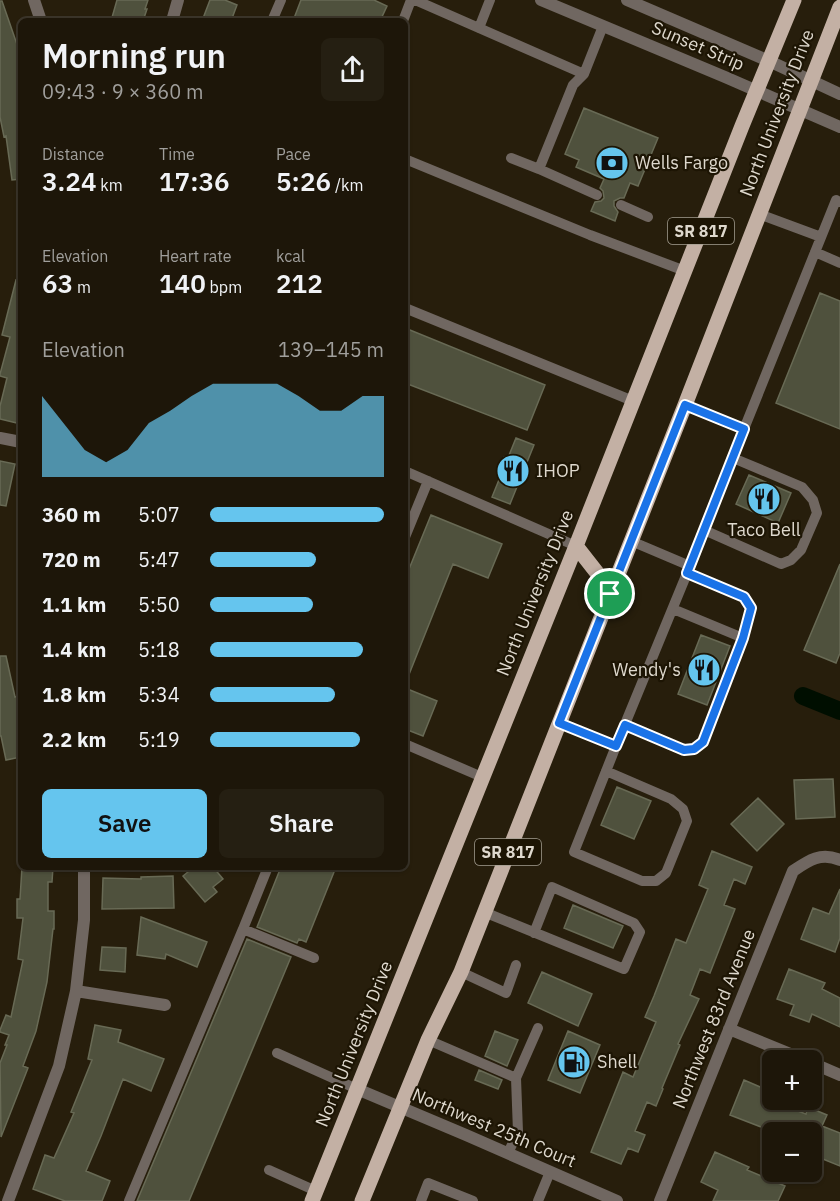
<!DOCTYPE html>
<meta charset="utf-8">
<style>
:root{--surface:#1d1609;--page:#251f12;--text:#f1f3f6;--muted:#a09f9c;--line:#3b352a;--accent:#65c5ee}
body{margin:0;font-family:"IBM Plex Sans",sans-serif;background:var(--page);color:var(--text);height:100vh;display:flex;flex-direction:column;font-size:22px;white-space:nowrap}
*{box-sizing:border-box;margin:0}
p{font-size:20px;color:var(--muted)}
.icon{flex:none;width:33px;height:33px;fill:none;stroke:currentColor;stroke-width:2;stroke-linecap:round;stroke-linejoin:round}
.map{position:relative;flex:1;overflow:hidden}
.drawer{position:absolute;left:18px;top:18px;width:390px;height:852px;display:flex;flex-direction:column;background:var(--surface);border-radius:9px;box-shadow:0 2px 4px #0004,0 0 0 2px var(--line)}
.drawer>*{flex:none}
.fabs{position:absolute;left:762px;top:1050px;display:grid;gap:12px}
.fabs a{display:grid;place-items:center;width:60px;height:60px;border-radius:9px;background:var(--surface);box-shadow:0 2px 4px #0004,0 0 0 2px var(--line);font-size:30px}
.pin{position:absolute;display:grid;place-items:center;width:51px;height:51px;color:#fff;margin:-26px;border:3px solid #fff;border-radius:50%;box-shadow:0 2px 6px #0007}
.round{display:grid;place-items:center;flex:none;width:63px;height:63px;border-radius:9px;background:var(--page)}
.headline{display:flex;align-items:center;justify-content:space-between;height:102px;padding:0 24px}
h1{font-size:33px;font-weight:600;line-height:45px}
.figures{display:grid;grid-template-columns:repeat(3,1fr);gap:9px;height:102px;padding:6px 24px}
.figures div{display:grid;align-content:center}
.figures b{font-size:26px;font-weight:600}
.figures small{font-size:16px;font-weight:400}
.figures p{font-size:16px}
.chart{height:168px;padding:12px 24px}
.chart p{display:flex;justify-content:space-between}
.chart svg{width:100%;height:108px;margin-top:6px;fill:var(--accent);opacity:.7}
.primary-button{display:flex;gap:12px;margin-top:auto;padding:12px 24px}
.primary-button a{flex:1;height:69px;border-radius:9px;background:var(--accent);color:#111;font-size:24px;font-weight:600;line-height:69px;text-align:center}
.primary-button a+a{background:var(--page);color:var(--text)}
ul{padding:0 24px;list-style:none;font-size:20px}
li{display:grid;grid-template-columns:96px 72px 1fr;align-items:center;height:45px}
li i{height:15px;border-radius:8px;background:var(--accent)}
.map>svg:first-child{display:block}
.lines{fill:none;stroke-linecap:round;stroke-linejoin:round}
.canal{stroke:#000e00;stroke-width:18}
.building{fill:#4f513d;stroke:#686a55;stroke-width:1.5}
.service{stroke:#706761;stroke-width:10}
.minor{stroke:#706761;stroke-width:12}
.tertiary{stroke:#706761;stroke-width:12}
.primary{stroke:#c3b0a4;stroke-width:15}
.route-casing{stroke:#fff;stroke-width:12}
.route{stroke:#1a73e8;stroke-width:8}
.labels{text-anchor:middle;stroke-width:4.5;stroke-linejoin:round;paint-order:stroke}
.shield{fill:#1d1504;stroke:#a49e91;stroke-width:1.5}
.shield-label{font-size:16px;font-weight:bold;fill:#ded8cd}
.street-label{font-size:18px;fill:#ded8cd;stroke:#1d1504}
.poi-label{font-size:18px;fill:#ded8cd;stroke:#1d1504;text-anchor:start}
</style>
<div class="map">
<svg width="840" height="1201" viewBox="0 0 840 1201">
<rect width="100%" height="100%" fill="#271e0c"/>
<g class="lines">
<!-- canal -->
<path class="canal" d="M803 696 840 711"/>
</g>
<!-- building -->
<path class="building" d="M117 0H148L145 9H147L143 21H111Z
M210 0H225L237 5 231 21H202Z
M301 0H374L387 6 380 21H293Z
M0 1H2L21 56V179L12 180 6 136 4 137 0 117Z
M584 108 658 138 638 186 630 183 624 198H620L614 201V206L618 212 615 221 591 211 595 202 601 201 604 198 603 191 600 188 604 179 576 167 579 160 565 154Z
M16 280 21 281V424L0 419V406L7 378 0 376V374L10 337 2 335Z
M820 293 840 301V429L776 403Z
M405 328 545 385 527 430 405 383Z
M516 438 534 445 510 504 492 497Z
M0 461 15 464 6 506 0 505Z
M749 475 791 493 778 523 736 504Z
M431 515 502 544 488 578 453 564 406 682 405 579Z
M840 564V653L836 663 804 650Z
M701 635 730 646 707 705 678 694Z
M0 656H6L15 697 21 695V757L6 760 1 736H0Z
M405 688 437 701 423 736 405 729Z
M833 779 835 817 796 819 794 780Z
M617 787 651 801 634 839 601 825Z
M758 798 784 824 757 851 731 824Z
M712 851 752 867 745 884 734 879 724 905 735 909 710 973 700 969 690 995 699 999 678 1044 680 1045 662 1088 663 1089 656 1106 647 1102 635 1131 645 1135 638 1152 628 1148 621 1164 591 1152 623 1072 633 1077 656 1022 645 1017 654 996 676 939 686 943 708 889 699 885Z
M22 867H53L52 882H48V911H54V929H53L47 982 36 1031 23 1066 28 1068 1 1137 0 1063 7 1045H5L9 1035 0 1032V1030L6 1015 11 1017 23 960 18 959 23 918H17V899H20Z
M194 867H213L223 879 213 887 217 892 205 902 183 876Z
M281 867H336L306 942 299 939 297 943 257 927Z
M173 876 174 908 102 909 103 878 141 879V877Z
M840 889V938L835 952 801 939 813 908 829 914Z
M573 905 623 926 613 948 564 928Z
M141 917 207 942 197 967 166 954 165 959 137 955Z
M247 939 291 957 189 1201H137Z
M102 947 126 948 125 972 100 970Z
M789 969 825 983 822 989 840 998V1027L812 1014 809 1022 790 1015 794 1005 777 999Z
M542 972 592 994 578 1026 528 1003Z
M95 1025 121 1030 118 1042 164 1059 151 1091 123 1079 101 1136 86 1171 110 1181 102 1201H65L33 1189 45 1155 54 1158 74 1113 71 1112 92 1060 88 1059Z
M495 1031 518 1040 507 1066 485 1056Z
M568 1031 600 1045 580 1093 548 1080Z
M479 1070 502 1080 498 1089 475 1080Z
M744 1080 772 1092V1100H778L776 1103 806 1114 808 1107 827 1115 822 1126 840 1133V1166L818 1157 823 1145 812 1141V1132H774L730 1115Z
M715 1152 749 1167 747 1170 785 1186 778 1201H713L718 1190 701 1182Z"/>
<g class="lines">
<!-- service -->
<path class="service" d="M415 0 584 74 603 26
M272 21 281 0
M403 21 411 0
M479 28 490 0
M584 74 573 85 539 169 597 195
M511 158 539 169
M405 159 590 235 685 271
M621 205 648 217
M759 214 821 237
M815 252 840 263
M405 308 633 401
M685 405 744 429 690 566
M744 429 836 200 840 202
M405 471 576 546
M704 530 781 564 791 560 801 550 817 513 813 500 802 487 733 458
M405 537 428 481
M673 609 743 638
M559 723 616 746 574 852 642 881H656L666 873 687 821 683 809 671 799 606 771
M625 725 684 750 694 749 703 742 743 638 751 608 744 597 687 573
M405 744 482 777
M616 746 690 566 631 541
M268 867 243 929 314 958
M484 912 624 969 640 932 634 923 552 887 534 933
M461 972 506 993 516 965
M428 1040 516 1078 518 1132 508 1153
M277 1053 357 1089
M516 1078 538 1028
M269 1170 316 1191
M129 1201 243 929
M421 1201 428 1183 473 1201
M538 1201 550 1172"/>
<!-- minor -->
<path class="minor" d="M34 0 41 21
M172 21 178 0
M0 438 21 442
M76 991 165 1005
M729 1029 805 1060
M812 1063 840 1075
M357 1089 466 1135 617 1201
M8 1201 59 1066 76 991 84 920V867
M660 1201 793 871C809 860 821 852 840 860"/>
<!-- tertiary -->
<path class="tertiary" d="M541 0 725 77 840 127
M627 0 769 61 840 94"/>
<!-- primary -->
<path class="primary" d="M576 546 605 583 610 594
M312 1201 576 546 742 126 794 0
M362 1201 428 1040 461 972 685 405 840 7"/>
</g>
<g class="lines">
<defs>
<path id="route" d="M685 405 744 429 687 573 744 597 751 608 743 638 703 742 694 749 684 750 625 725 616 746 559 723Z"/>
</defs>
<!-- route casing -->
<use href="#route" class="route-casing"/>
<!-- route -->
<use href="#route" class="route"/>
</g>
<!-- icons -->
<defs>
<symbol id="bank-disc" viewBox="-11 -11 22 22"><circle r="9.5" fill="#65c5ee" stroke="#1d1504"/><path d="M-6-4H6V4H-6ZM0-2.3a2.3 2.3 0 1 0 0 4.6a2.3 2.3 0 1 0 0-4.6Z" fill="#111"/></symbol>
<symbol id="restaurant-disc" viewBox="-11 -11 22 22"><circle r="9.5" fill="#65c5ee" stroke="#1d1504"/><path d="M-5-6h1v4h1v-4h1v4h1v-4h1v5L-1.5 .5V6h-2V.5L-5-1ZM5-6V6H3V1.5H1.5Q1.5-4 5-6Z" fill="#111"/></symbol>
<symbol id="fuel-disc" viewBox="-11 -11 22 22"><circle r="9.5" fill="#65c5ee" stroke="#1d1504"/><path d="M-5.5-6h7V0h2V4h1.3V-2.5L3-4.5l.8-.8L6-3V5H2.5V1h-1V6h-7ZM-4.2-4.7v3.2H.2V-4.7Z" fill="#111"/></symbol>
</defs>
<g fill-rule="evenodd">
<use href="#bank-disc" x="593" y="144" width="38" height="38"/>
<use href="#restaurant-disc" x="494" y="452" width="38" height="38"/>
<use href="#restaurant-disc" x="745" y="480" width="38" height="38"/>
<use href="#restaurant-disc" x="685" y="651" width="38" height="38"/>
<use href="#fuel-disc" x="555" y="1043" width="38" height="38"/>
</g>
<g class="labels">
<!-- shield labels -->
<g class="shield">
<rect x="668" y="218" width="66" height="26" rx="4.5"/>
<rect x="475" y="839" width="66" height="26" rx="4.5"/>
</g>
<g class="shield-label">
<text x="701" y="237">SR 817</text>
<text x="508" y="858">SR 817</text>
</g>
<!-- street labels -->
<g class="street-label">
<text transform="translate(698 46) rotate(23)" y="6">Sunset Strip</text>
<text transform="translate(777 113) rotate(-69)" y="6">North University Drive</text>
<text transform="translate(535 593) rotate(-68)" y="6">North University Drive</text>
<text transform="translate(714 1019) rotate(-68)" y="6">Northwest 83rd Avenue</text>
<text transform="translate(354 1044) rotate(-68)" y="6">North University Drive</text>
<text transform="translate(494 1128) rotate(23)" y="6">Northwest 25th Court</text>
</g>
<!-- poi labels -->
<g class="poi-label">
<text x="635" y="169">Wells Fargo</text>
<text x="536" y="477">IHOP</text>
<text x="764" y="536" text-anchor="middle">Taco Bell</text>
<text x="681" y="676" text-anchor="end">Wendy's</text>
<text x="597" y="1068">Shell</text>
</g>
</g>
</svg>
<div class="fabs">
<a>+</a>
<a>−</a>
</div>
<div class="pin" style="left:610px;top:594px;background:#1e9e55"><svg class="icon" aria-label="arrive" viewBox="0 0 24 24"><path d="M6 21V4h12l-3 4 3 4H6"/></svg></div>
<section class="drawer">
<div class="headline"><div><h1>Morning run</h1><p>09:43 · 9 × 360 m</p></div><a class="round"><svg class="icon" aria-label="share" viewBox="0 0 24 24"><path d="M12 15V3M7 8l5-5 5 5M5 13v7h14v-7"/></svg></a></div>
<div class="figures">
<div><p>Distance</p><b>3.24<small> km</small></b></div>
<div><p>Time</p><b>17:36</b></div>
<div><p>Pace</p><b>5:26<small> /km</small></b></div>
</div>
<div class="figures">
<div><p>Elevation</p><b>63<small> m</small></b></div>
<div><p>Heart rate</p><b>140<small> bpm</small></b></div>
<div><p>kcal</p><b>212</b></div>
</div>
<div class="chart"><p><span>Elevation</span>139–145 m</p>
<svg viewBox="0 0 160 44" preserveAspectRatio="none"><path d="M0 44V11L10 22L20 33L30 38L40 33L50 22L60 17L70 11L80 6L90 6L100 6L110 6L120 11L130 17L140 17L150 11L160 11V44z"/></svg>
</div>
<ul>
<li><b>360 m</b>5:07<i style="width:100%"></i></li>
<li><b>720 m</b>5:47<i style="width:61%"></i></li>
<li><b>1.1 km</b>5:50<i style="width:59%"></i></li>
<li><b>1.4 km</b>5:18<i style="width:88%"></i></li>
<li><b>1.8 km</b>5:34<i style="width:72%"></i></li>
<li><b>2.2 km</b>5:19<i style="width:86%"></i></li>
</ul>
<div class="primary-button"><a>Save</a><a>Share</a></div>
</section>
</div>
